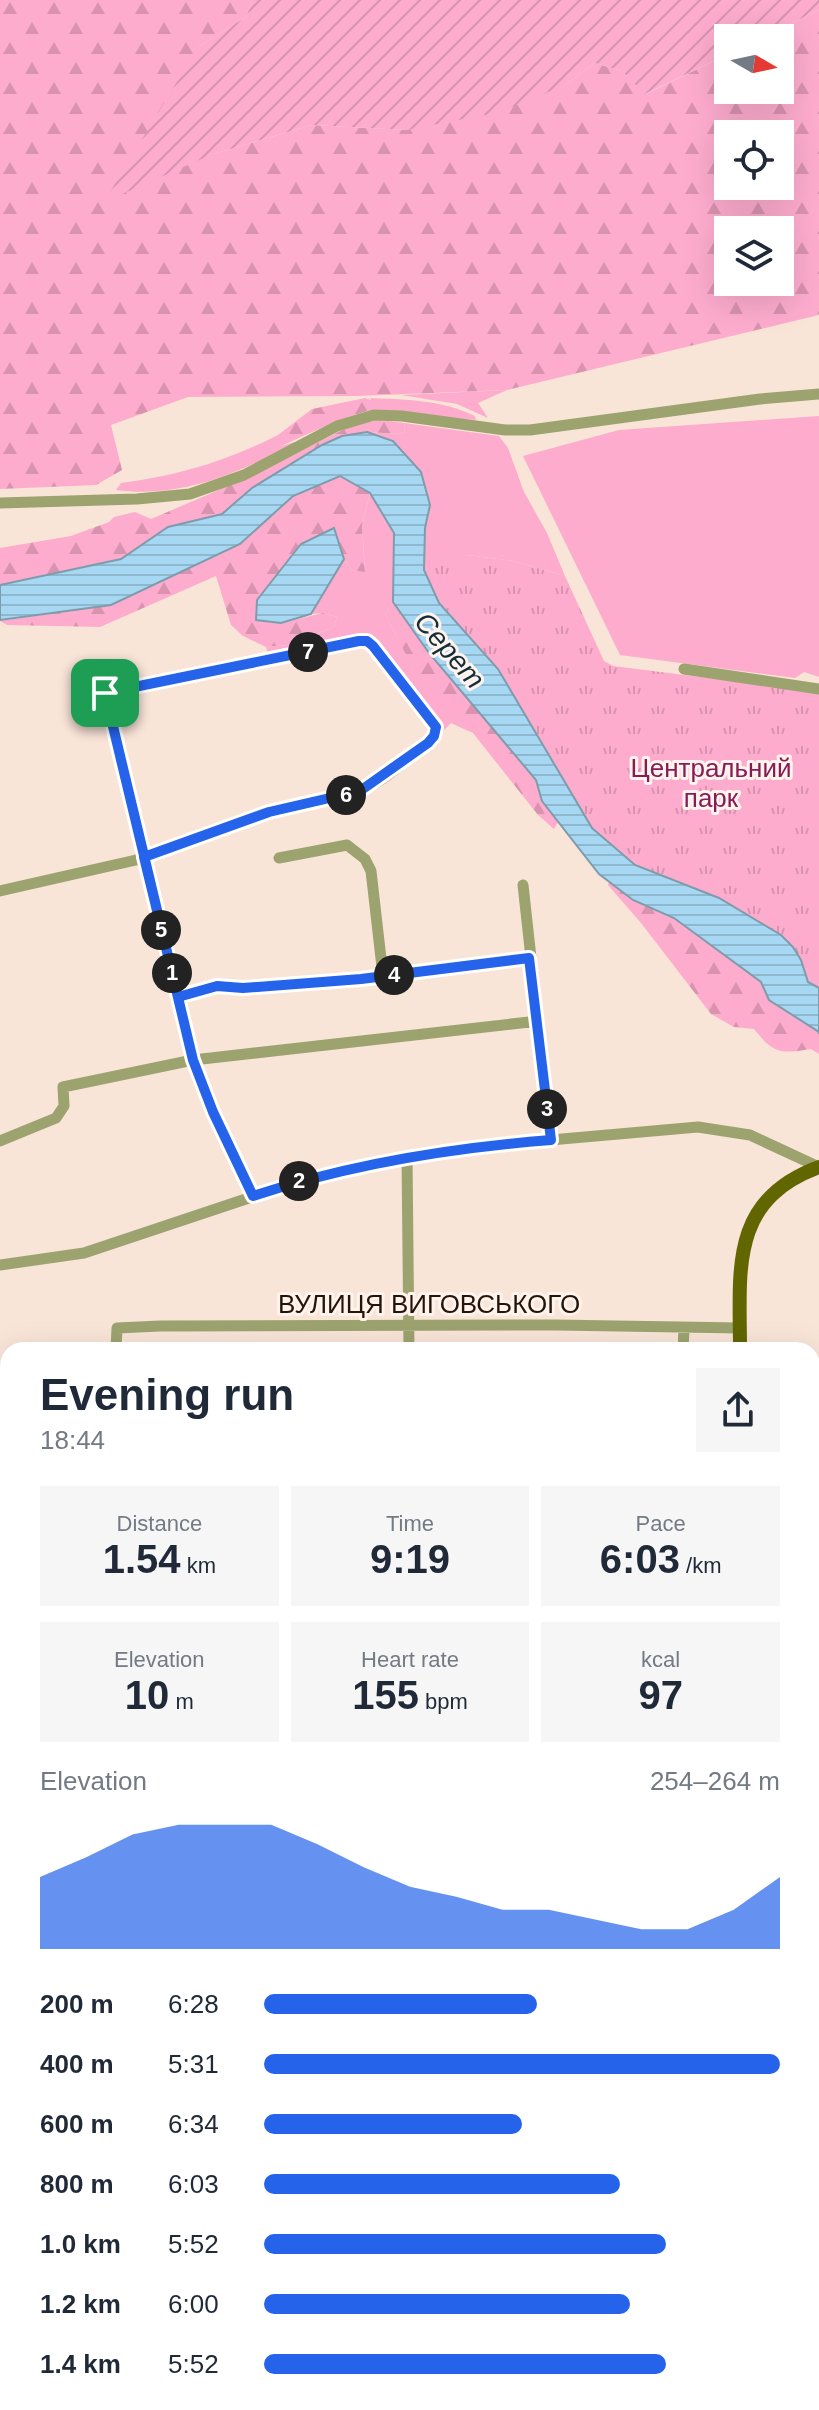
<!DOCTYPE html>
<meta charset="utf-8">
<style>
:root{--surface:#fff;--page:#f6f6f7;--text:#1f2937;--muted:#747a83;--accent:#2563eb}
body{margin:0;font-family:Helvetica,sans-serif;background:var(--page);color:var(--text);height:100vh;display:flex;flex-direction:column;font-size:30px;white-space:nowrap}
*{box-sizing:border-box;margin:0}
p{font-size:26px;color:var(--muted)}
.icon{flex:none;width:44px;height:44px;fill:none;stroke:currentColor;stroke-width:2;stroke-linecap:round;stroke-linejoin:round}
.map{position:relative;flex:1;overflow:hidden}
.details{position:absolute;left:0px;top:1342px;width:820px;height:1068px;display:flex;flex-direction:column;background:var(--surface);border-radius:24px 24px 0 0;box-shadow:0 8px 32px #0002}
.details>*{flex:none}
.needle{width:52px;rotate:99deg}
.controls{position:absolute;left:714px;top:24px;display:grid;gap:16px}
.controls a{display:grid;place-items:center;width:80px;height:80px;border-radius:0px;background:var(--surface);box-shadow:0 8px 32px #0002;font-size:40px}
.pin{position:absolute;display:grid;place-items:center;width:68px;height:68px;color:#fff;margin:-34px;border-radius:16px;box-shadow:0 4px 12px #0006}
.km{position:absolute;width:40px;height:40px;margin:-20px;border-radius:50%;background:#222;color:#fff;font-size:22px;line-height:40px;text-align:center}
.round{display:grid;place-items:center;flex:none;width:84px;height:84px;border-radius:0px;background:var(--page)}
.summary{display:flex;align-items:center;justify-content:space-between;height:136px;padding:0 40px}
h1{font-size:44px;font-weight:800;line-height:60px}
.figures{display:grid;grid-template-columns:repeat(3,1fr);gap:12px;height:136px;padding:8px 40px}
.figures div{display:grid;align-content:center;border-radius:0px;background:var(--page);text-align:center}
.figures b{font-size:40px;font-weight:800}
.figures small{font-size:22px;font-weight:400}
.figures p{font-size:22px}
.chart{height:224px;padding:16px 40px}
.chart p{display:flex;justify-content:space-between}
.chart svg{width:100%;height:144px;margin-top:8px;fill:var(--accent);opacity:.7}
ul{padding:0 40px;list-style:none;font-size:26px}
li{display:grid;grid-template-columns:128px 96px 1fr;align-items:center;height:60px}
li i{height:20px;border-radius:10px;background:var(--accent)}
.map>svg:first-child{display:block}
.grass{fill:#fdaccd}
.forest{fill:url(#forest-firs);fill-rule:evenodd}
.park{fill:url(#park-tufts)}
.garden{fill:url(#garden-furrows)}
.water{fill:url(#water-rules);stroke:#7f9cac;stroke-width:2}
.lines{fill:none;stroke-linecap:round;stroke-linejoin:round}
.stream{stroke:#7f9cac;stroke-width:3}
.minor{stroke:#9da36f;stroke-width:11}
.major{stroke:#616601;stroke-width:14}
.route-casing{stroke:#fff;stroke-width:16}
.route{stroke:#2563eb;stroke-width:10}
.labels{text-anchor:middle;stroke-width:6;stroke-linejoin:round;paint-order:stroke}
.park-label{font-size:26px;fill:#871b55;stroke:#fef3ed}
.street-label{font-size:26px;fill:#251408;stroke:#fef3ed}
.water-label{font-size:28px;font-style:italic;fill:#152d39;stroke:#fef3ed}
</style>
<div class="map">
<svg width="819" height="2410" viewBox="0 0 819 2410">
<defs>
<pattern id="forest-firs" width="22" height="20" patternUnits="userSpaceOnUse" patternTransform="scale(2)"><rect width="22" height="20" fill="#fdaccd"/><path d="M5 1l3.5 6h-7zM16 11l3.5 6h-7z" fill="#d993af"/></pattern>
<pattern id="park-tufts" width="24" height="20" patternUnits="userSpaceOnUse" patternTransform="scale(2)"><rect width="24" height="20" fill="#fdaccd"/><path d="M3 7l-1-3M5 7V3M7 7l1-3M15 17l-1-3M17 17v-4M19 17l1-3" fill="none" stroke="#d993af"/></pattern>
<pattern id="garden-furrows" width="10" height="10" patternUnits="userSpaceOnUse" patternTransform="scale(2)"><rect width="10" height="10" fill="#fdaccd"/><path d="M-1 1l2-2M0 10L10 0M9 11l2-2" fill="none" stroke="#d993af"/></pattern>
<pattern id="water-rules" width="6" height="5" patternUnits="userSpaceOnUse" patternTransform="scale(2)"><rect width="6" height="5" fill="#a6d7f3"/><path d="M0 2.5h6" fill="none" stroke="#8fb8cf"/></pattern>
</defs>
<rect width="100%" height="100%" fill="#f9e4d8"/>
<!-- grass -->
<path class="grass" d="M507 390 478 403 488 418 457 404 401 395Z
M368 398C403 399 443 400 475 416L476 420 368 412 371 399Z
M819 416V677L804 672 795 678 620 655 523 456 619 430Z
M404 423 499 436 508 448 524 492 547 533 565 576 513 561 467 555 426 567 424 570 425 528 430 505 393 441 367 432 399 434 405 432Z
M278 435 281 446 295 442 294 444C239 473 180 499 116 490L121 483C177 476 227 461 278 435Z
M370 493 394 533 393 602 385 614 397 637 466 730 451 723 443 731 367 636 269 657 266 647 288 645 334 627 337 617 323 613 311 614 344 559 352 570 365 571 362 526Z"/>
<!-- forest -->
<path class="forest" d="M0 0H253L246 17 198 47 213 154 312 125 406 130 565 85 595 63 622 71 646 94 728 54V90H780V38H760L819 10V315L507 390 358 396 188 397 111 425 122 470 96 485 0 489ZM728 134H780V186H728ZM728 230H780V282H728Z
M365 398 373 401 374 409 339 420 281 446 277 441 278 435 312 409Z
M379 420 404 423 405 432 399 434 367 432 342 436 322 445 252 488 222 514 168 527 121 559 0 585V548L71 536 109 522 114 517 135 512 151 519 249 477 352 425Z
M340 475 370 493 362 526 365 572 352 570 344 559 333 529 257 600 256 619 281 623 323 613 337 617 334 627 288 645 266 647 243 636 231 625 216 576 100 627 7 625 0 621 111 605 240 544 293 496Z
M393 602 429 653 536 781 542 801 558 822 554 829 538 815 473 733 466 730 448 708 437 707 425 691 385 614Z
M609 882 633 900 674 918 761 982 769 1000 819 1032V1054L811 1049C780 1054 774 1054 754 1029L734 1027 711 1014 641 923 608 885Z
M0 2020 8 2021V2094L0 2093Z
M312 2402H392L389 2410H310Z"/>
<!-- park -->
<path class="park" d="M467 555 513 561 565 576 604 661 613 666 819 692V988L808 982 801 960 719 898 635 865 592 828 498 669 439 603 424 570C432 556 452 557 467 555Z"/>
<!-- garden -->
<path class="garden" d="M253 0H819V10L760 38H728V54L645 94 622 71 595 63 565 85 496 113 406 130 312 125 213 154 104 202 198 47 246 17Z"/>
<!-- water -->
<path class="water" d="M367 432 393 441 421 472 430 505 425 528 424 570 439 603 498 669 592 828 635 865 719 898 781 935 793 947 801 960 808 982 819 988V1032L769 1000 761 982 674 918 633 900 599 874 542 801 536 780 429 653 393 602 394 533 370 493 340 476 293 496 240 544 111 605 0 620V585L121 559 168 527 222 514 252 488 322 445 342 436Z
M334 528 344 559 311 614 281 623 256 620 257 600 301 544Z"/>
<g class="lines">
<!-- stream -->
<path class="stream" d="M0 1834 8 1839"/>
<!-- minor -->
<path class="minor" d="M0 503 137 499 190 494 244 475 337 426 374 415 402 416 505 430H530L760 399 819 394
M684 669 819 689
M279 858 347 845 365 859 371 871 383 976
M523 885 551 1140
M0 891 136 860C182 843 228 824 275 810 304 802 336 802 364 789 387 779 408 758 428 743L434 736 436 729 373 646 367 641H359L105 693 193 1060 213 1112 253 1196
M178 997 217 986 243 988 361 979 529 958
M0 1141 56 1118 64 1106 63 1087 193 1060 538 1021
M407 1157 409 1350
M0 1265 84 1253 294 1183 347 1168 506 1144 698 1127 750 1135 819 1167
M116 1350 117 1328 160 1326 556 1325 740 1328
M683 1350 684 1328
M0 1432H8
M812 1472 819 1477
M0 1530H8
M0 1642H8
M0 1745H8
M812 1784 819 1779
M812 1895 819 1886
M0 1898 8 1902
M0 2007H8
M812 2181 819 2183
M812 2401 819 2403
M554 2402 557 2410
M493 2410 495 2402"/>
<!-- major -->
<path class="major" d="M740 1350C740 1270 729 1200 819 1167
M733 2410V2402"/>
</g>
<g class="lines">
<defs>
<path id="route" d="M105 693 193 1060 213 1112 253 1196C350 1164 449 1148 551 1140L529 958 361 979 243 988 217 986 178 997 144 857 269 812 360 791 428 743 434 736 436 727 373 646 367 641H359L105 693"/>
</defs>
<!-- route casing -->
<use href="#route" class="route-casing"/>
<!-- route -->
<use href="#route" class="route"/>
</g>
<g class="labels">
<!-- park labels -->
<g class="park-label">
<text x="711" y="777">Центральний<tspan x="711" dy="30">парк</tspan></text>
</g>
<!-- street labels -->
<g class="street-label">
<text x="429" y="1313">ВУЛИЦЯ ВИГОВСЬКОГО</text>
</g>
<!-- water labels -->
<g class="water-label">
<text transform="translate(450 650) rotate(49)" y="10">Серет</text>
</g>
</g>
</svg>
<div class="controls">
<a><svg class="needle" viewBox="-14 -14 28 28"><path d="M0-13l5 13h-10z" fill="#e53935"/><path d="M0 13l5-13h-10z" fill="#747a83"/></svg></a>
<a><svg class="icon" aria-label="locate" viewBox="0 0 24 24"><circle cx="12" cy="12" r="6"/><path d="M12 2v4M12 18v4M2 12h4M18 12h4"/></svg></a>
<a><svg class="icon" aria-label="layers" viewBox="0 0 24 24"><path d="M12 4l9 5-9 5-9-5zM3 14l9 5 9-5"/></svg></a>
</div>
<div class="pin" style="left:105px;top:693px;background:#1e9e55"><svg class="icon" aria-label="arrive" viewBox="0 0 24 24"><path d="M6 21V4h12l-3 4 3 4H6"/></svg></div>
<b class="km" style="left:172px;top:973px">1</b>
<b class="km" style="left:299px;top:1181px">2</b>
<b class="km" style="left:547px;top:1109px">3</b>
<b class="km" style="left:394px;top:975px">4</b>
<b class="km" style="left:161px;top:930px">5</b>
<b class="km" style="left:346px;top:795px">6</b>
<b class="km" style="left:308px;top:652px">7</b>
<section class="details">
<div class="summary"><div><h1>Evening run</h1><p>18:44</p></div><a class="round"><svg class="icon" aria-label="share" viewBox="0 0 24 24"><path d="M12 15V3M7 8l5-5 5 5M5 13v7h14v-7"/></svg></a></div>
<div class="figures">
<div><p>Distance</p><b>1.54<small> km</small></b></div>
<div><p>Time</p><b>9:19</b></div>
<div><p>Pace</p><b>6:03<small> /km</small></b></div>
</div>
<div class="figures">
<div><p>Elevation</p><b>10<small> m</small></b></div>
<div><p>Heart rate</p><b>155<small> bpm</small></b></div>
<div><p>kcal</p><b>97</b></div>
</div>
<div class="chart"><p><span>Elevation</span>254–264 m</p>
<svg viewBox="0 0 160 44" preserveAspectRatio="none"><path d="M0 44V22L10 16L20 9L30 6L40 6L50 6L60 12L70 19L80 25L90 28L100 32L110 32L120 35L130 38L140 38L150 32L160 22V44z"/></svg>
</div>
<ul>
<li><b>200 m</b>6:28<i style="width:53%"></i></li>
<li><b>400 m</b>5:31<i style="width:100%"></i></li>
<li><b>600 m</b>6:34<i style="width:50%"></i></li>
<li><b>800 m</b>6:03<i style="width:69%"></i></li>
<li><b>1.0 km</b>5:52<i style="width:78%"></i></li>
<li><b>1.2 km</b>6:00<i style="width:71%"></i></li>
<li><b>1.4 km</b>5:52<i style="width:78%"></i></li>
</ul>
</section>
</div>
